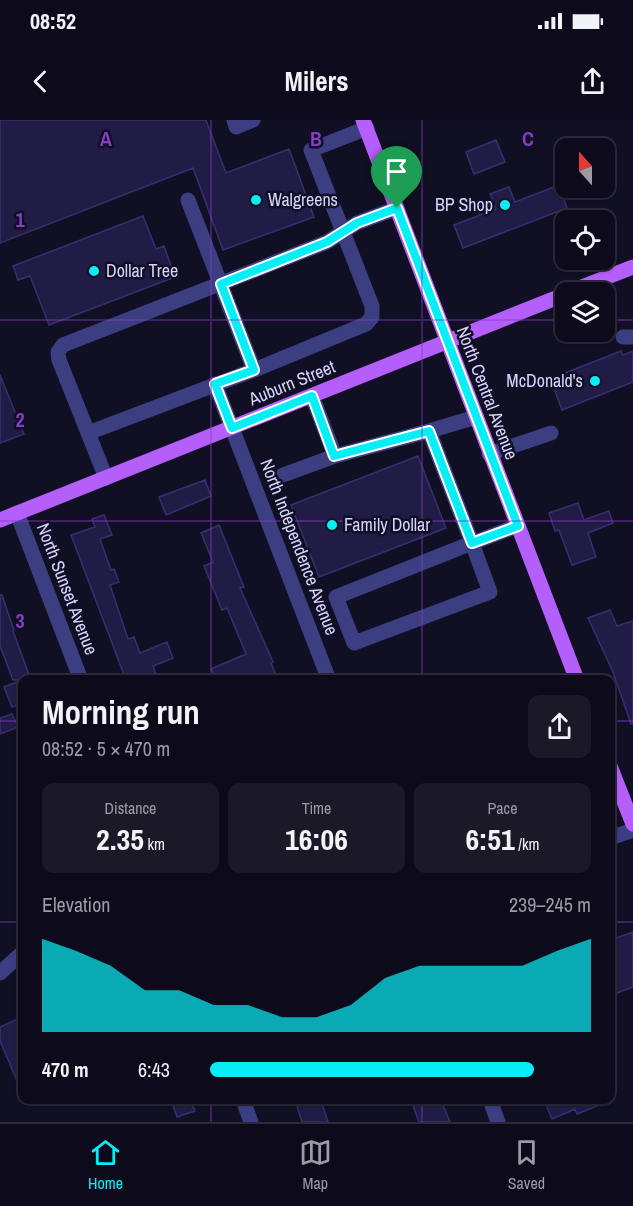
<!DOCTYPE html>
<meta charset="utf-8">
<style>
:root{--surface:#0d0b1b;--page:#1b1928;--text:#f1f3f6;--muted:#9a9ba3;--line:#2d2b3a;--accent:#08eef6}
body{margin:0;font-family:"Archivo Narrow",sans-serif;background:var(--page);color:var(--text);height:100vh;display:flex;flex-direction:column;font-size:22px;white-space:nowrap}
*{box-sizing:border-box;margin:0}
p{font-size:20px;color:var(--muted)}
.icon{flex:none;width:33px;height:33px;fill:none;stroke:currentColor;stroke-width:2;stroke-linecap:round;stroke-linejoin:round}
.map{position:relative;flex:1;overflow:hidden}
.details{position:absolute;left:18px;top:555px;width:597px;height:429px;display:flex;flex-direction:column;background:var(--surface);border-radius:12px;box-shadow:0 2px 4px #0004,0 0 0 2px var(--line)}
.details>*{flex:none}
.needle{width:39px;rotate:339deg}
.controls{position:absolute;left:555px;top:18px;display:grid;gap:12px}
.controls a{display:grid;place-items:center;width:60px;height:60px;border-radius:12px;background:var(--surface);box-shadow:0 2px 4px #0004,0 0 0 2px var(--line);font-size:30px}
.pin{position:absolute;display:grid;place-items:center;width:51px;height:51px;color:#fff;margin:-62px -26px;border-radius:50% 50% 50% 0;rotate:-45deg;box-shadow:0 0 6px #0007}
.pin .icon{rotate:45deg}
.round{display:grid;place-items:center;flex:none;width:63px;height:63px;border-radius:12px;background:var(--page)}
.summary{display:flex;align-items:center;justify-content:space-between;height:102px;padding:0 24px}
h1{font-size:33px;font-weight:800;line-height:45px}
.stats{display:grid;grid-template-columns:repeat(3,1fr);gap:9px;height:102px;padding:6px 24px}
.stats div{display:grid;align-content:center;border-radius:12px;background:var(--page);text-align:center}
.stats b{font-size:30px;font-weight:800}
.stats small{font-size:16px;font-weight:400}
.stats p{font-size:16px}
.chart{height:168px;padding:12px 24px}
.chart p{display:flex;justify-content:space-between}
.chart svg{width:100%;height:108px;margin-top:6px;fill:var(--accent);opacity:.7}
ul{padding:0 24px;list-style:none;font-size:20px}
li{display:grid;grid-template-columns:96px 72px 1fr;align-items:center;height:45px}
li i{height:15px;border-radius:8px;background:var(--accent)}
.status{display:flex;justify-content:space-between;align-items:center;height:42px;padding:0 30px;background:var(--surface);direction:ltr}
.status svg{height:16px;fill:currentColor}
header{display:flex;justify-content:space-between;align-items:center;height:78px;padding:0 24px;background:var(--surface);font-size:27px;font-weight:800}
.dock{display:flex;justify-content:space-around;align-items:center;height:84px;border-top:2px solid var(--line);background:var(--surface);font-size:16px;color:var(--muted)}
.dock a{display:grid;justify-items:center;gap:3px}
.dock .on{color:var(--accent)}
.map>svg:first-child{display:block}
.building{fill:#211c45;stroke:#372f70;stroke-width:1.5}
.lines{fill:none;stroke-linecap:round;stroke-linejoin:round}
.minor{stroke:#3c3e82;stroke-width:15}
.major{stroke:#b55ffa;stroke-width:15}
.route-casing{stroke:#fff;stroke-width:12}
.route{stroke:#08eef6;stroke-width:8}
.grid{fill:none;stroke:#843dc5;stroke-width:1.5;stroke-opacity:0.55}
.poi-dot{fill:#08eef6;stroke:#110f24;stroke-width:2}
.labels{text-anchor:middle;stroke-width:5;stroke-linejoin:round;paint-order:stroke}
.poi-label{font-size:18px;fill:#d6d4fe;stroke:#110f24;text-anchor:start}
.street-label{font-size:18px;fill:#d6d4fe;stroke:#110f24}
.grid-label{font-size:20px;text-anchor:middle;font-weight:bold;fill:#843dc5;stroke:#110f24;stroke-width:5;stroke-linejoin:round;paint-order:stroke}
</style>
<div class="status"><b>08:52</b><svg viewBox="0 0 49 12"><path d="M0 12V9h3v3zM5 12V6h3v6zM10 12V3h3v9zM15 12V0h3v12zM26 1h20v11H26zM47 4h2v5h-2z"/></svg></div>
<header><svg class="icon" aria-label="back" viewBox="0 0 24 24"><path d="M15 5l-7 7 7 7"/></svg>Milers<svg class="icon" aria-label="share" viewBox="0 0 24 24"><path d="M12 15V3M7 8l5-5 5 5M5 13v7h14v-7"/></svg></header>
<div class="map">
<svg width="633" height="1002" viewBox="0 0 633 1002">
<rect width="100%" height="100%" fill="#110f24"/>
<!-- building -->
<path class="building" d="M0 0H206L226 53 289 29 314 97 223 130 193 48 0 123Z
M496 20 505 42 474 54 466 32Z
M559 65 567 88 463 128 454 105 496 89 490 74 509 67 515 82Z
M143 96 156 129 164 126 175 157 49 205 30 156 18 160 13 146Z
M621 231 623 235 633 231V262L562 290 552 263 562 259 560 255Z
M0 255 24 314 0 323Z
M418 336 446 408 319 457 291 385Z
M205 360 211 376 166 395 159 377Z
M578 383 584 400 609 391 613 403 588 413 596 437 572 445 559 410 555 411 549 393Z
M104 395 112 415 100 419 111 450 114 449 119 462 110 465 128 519 134 517 140 533 167 522 173 538 153 546 158 560H126L71 415 95 407 92 399Z
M219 405 244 467 240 468 273 542 271 543 278 560H216L211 549 246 534 227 488 222 490 204 446 213 442 201 413Z
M0 475H2L14 510 13 511 31 560H13L0 526Z
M610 490 617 506 633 501V604H631L613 552 588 498Z
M22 560V584L12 587 4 567Z
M12 594 18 607 0 614V598Z
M633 812V867L617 873 610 855V820Z
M22 897V972L0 921V907Z
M171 980H190L195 991 177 997Z
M295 980H321L328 1002H302Z
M411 980H441L450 1002H419Z
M544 980H612L577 994 575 989 552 999Z"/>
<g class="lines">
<!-- minor -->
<path class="minor" d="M234 0 236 7 253 0
M188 80 254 250
M623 217H633
M215 264 329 560
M429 311 476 297
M88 313 254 250 366 204 372 197V186L311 30 367 8
M489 334 551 313
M335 336 429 311 472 423 517 406
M283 355 335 336 312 276
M106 358 59 240 58 232 63 225 327 122 357 103 397 88
M17 393 81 560
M472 423 490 472 354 523 336 477Z
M610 718 633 710
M0 853 22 833
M243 980 251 1002
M490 980 498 1002"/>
<!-- major -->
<path class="major" d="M363 0 577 560
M569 172 633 147
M0 400 566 174
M610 646 633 704"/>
</g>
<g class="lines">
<defs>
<path id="route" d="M397 88 518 406 472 423 429 311 334 336 312 276 232 308 215 264 254 250 221 164 327 122 357 103Z"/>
</defs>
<!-- route casing -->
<use href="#route" class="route-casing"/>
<!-- route -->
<use href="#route" class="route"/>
</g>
<!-- grid -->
<path class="grid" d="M211 0V560M422 0V560M0 200H566M604 200H633M0 401H633M0 601H22M610 601H633M0 802H22M610 802H633M211 980V1002M422 980V1002"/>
<!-- markers -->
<g class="poi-dot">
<circle cx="256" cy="80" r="6"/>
<circle cx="505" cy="85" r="6"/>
<circle cx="94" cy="151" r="6"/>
<circle cx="595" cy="261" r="6"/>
<circle cx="332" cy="405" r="6"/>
</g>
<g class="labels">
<!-- poi labels -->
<g class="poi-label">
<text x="268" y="86">Walgreens</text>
<text x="493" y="91" text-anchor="end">BP Shop</text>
<text x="106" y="157">Dollar Tree</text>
<text x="583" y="267" text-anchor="end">McDonald's</text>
<text x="344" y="411">Family Dollar</text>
</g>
<!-- street labels -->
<g class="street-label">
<text transform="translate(292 263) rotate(-22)" y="6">Auburn Street</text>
<text transform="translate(487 273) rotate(69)" y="6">North Central Avenue</text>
<text transform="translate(299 427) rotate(69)" y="6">North Independence Avenue</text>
<text transform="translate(67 469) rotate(69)" y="6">North Sunset Avenue</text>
</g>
</g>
<g class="grid-label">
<text x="106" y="26">A</text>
<text x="316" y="26">B</text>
<text x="528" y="26">C</text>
<text x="20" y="107">1</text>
<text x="20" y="307">2</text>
<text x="20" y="508">3</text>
</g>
</svg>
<div class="controls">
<a><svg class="needle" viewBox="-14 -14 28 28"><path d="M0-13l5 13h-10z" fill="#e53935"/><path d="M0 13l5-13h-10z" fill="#9a9ba3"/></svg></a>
<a><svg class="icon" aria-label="locate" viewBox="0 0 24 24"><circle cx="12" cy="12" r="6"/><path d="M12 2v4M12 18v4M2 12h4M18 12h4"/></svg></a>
<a><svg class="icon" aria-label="layers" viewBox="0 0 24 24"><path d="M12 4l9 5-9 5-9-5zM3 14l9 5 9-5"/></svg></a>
</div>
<div class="pin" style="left:397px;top:88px;background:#1e9e55"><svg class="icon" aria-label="arrive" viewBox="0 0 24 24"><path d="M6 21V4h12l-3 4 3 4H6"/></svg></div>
<section class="details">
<div class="summary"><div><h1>Morning run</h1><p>08:52 · 5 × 470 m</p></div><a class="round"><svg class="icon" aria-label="share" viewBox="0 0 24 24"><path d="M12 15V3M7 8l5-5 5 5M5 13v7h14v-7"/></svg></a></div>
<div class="stats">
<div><p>Distance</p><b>2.35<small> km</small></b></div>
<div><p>Time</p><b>16:06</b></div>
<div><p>Pace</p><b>6:51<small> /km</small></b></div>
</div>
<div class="chart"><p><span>Elevation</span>239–245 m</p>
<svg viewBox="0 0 160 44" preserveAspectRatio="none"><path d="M0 44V6L10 11L20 17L30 27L40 27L50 33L60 33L70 38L80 38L90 33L100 22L110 17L120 17L130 17L140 17L150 11L160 6V44z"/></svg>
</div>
<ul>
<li><b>470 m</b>6:43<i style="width:85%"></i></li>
</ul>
</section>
</div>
<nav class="dock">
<a class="on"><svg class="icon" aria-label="home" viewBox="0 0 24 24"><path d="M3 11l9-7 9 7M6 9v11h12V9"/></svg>Home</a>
<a><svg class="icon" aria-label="map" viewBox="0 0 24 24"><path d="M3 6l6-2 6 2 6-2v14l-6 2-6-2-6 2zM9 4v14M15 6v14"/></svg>Map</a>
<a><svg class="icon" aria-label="saved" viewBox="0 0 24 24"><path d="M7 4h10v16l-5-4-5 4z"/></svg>Saved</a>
</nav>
